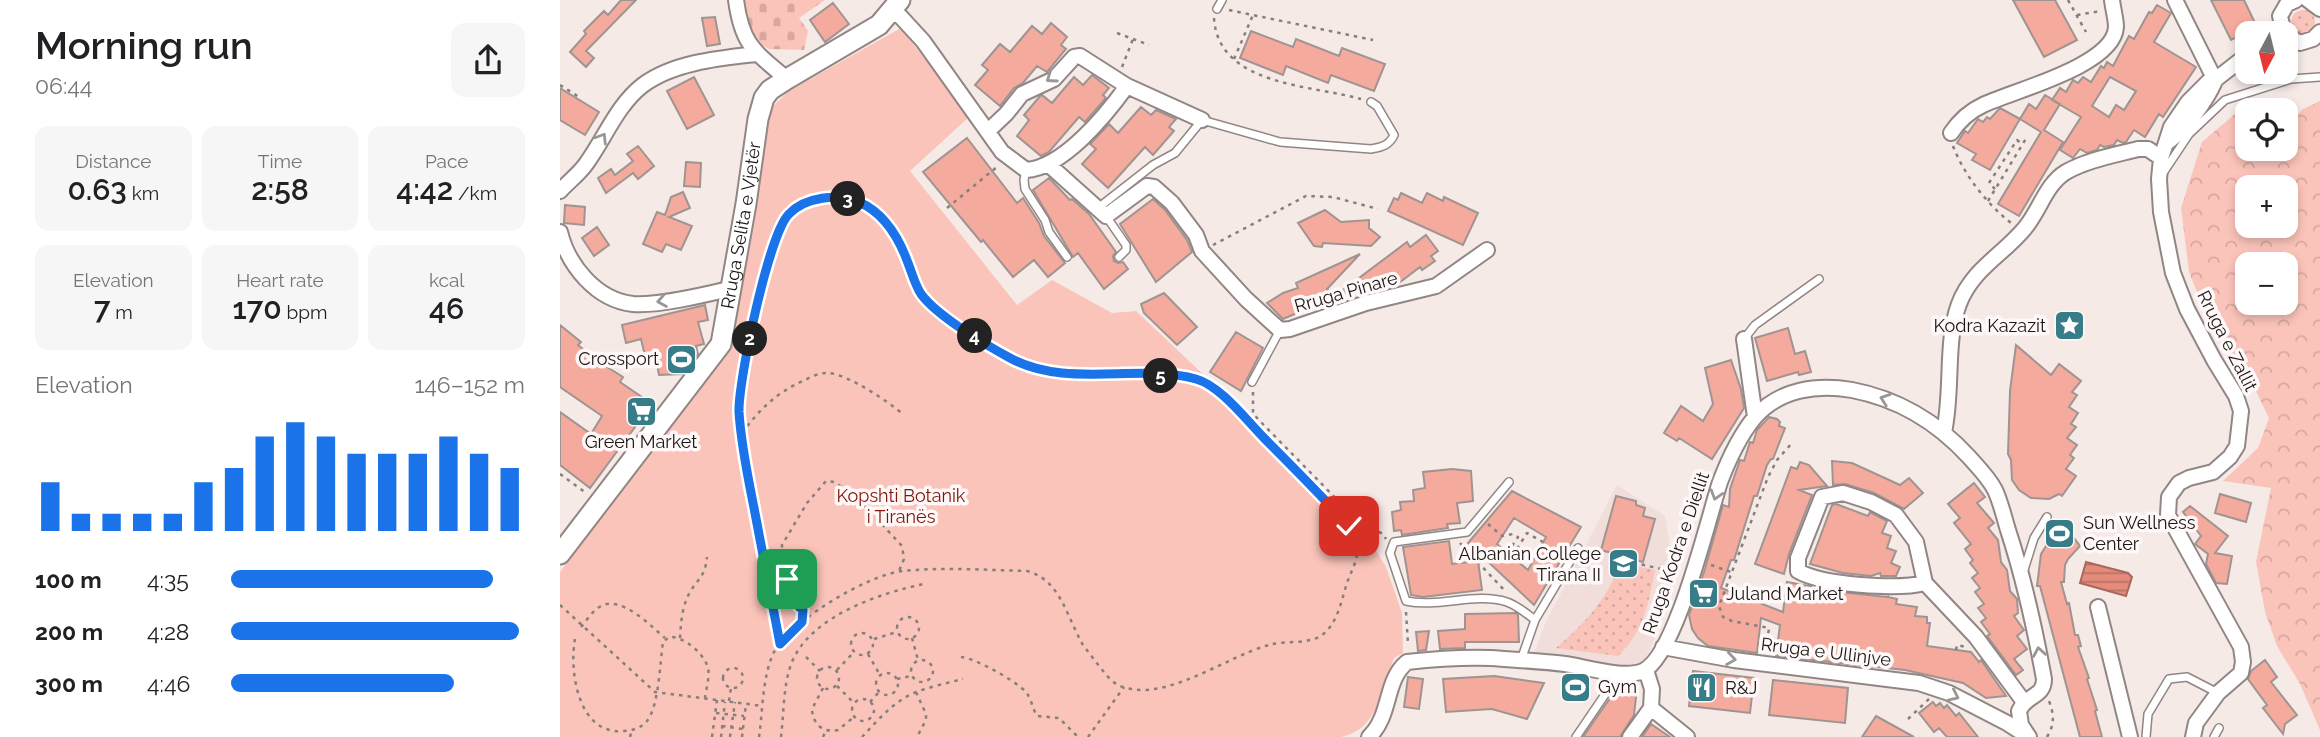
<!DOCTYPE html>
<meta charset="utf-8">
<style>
:root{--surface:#fff;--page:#f6f6f6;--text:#202124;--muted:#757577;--accent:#1a73e8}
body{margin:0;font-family:Raleway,sans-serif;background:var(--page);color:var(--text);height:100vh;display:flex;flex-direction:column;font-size:26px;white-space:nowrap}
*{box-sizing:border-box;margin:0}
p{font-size:23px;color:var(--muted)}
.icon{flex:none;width:38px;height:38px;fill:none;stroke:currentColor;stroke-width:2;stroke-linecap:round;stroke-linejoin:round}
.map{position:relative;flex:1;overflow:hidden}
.details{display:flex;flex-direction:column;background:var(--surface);width:560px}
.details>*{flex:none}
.needle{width:46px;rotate:187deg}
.controls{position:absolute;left:1675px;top:21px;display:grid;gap:14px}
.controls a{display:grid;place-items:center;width:63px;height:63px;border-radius:14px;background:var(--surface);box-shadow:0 4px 10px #0003;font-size:35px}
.pin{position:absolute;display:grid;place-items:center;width:60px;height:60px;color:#fff;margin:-30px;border-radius:14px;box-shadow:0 4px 10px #0006}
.km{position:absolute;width:35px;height:35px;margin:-18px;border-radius:50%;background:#222;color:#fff;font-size:19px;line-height:35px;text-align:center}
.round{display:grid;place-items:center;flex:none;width:74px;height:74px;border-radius:14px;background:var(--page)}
.head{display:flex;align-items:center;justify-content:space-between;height:119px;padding:0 35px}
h1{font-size:38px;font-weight:600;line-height:52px}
.stats{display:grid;grid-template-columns:repeat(3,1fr);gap:10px;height:119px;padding:7px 35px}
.stats div{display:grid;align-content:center;border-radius:14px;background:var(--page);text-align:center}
.stats b{font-size:30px;font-weight:600}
.stats small{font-size:19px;font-weight:400}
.stats p{font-size:19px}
.chart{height:196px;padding:14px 35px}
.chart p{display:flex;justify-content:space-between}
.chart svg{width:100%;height:126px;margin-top:7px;stroke:var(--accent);stroke-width:6}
ul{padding:0 35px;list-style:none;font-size:23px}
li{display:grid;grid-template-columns:112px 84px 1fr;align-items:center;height:52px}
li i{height:18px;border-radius:9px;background:var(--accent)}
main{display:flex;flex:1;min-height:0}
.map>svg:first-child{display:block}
.built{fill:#f1ddd9}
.grass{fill:url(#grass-dots)}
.forest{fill:url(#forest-crowns);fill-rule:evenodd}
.cemetery{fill:url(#cemetery-stones)}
.garden{fill:#fbc4ba}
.water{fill:url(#water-rules);stroke:#a8685d;stroke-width:2}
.building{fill:#f4aa9c;stroke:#9f9492;stroke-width:2;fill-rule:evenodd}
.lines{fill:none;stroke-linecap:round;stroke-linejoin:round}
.lane-casing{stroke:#918684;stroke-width:10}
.street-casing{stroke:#918684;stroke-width:18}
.secondary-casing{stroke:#918684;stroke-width:23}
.path{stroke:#867f7d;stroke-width:2.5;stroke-dasharray:3.5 5;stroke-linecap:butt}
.lane{stroke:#fff;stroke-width:7}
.street{stroke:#fff;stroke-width:14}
.secondary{stroke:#fff;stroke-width:19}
.oneway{stroke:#989796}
.route-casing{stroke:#fff;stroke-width:14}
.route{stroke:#1a73e8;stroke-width:9}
.labels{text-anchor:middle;stroke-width:7;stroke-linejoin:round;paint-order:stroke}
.street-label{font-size:18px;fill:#1b1716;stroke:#fef9f8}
.poi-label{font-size:18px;fill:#1b1716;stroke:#fef9f8;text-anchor:start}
.park-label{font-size:18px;fill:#811507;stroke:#fef9f8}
</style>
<main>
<section class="details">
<div class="head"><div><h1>Morning run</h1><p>06:44</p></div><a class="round"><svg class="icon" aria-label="share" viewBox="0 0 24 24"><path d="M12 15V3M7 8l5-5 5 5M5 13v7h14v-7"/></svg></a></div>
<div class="stats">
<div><p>Distance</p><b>0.63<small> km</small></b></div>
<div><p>Time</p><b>2:58</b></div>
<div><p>Pace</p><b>4:42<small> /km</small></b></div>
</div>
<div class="stats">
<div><p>Elevation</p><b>7<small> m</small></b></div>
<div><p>Heart rate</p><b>170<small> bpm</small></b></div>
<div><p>kcal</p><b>46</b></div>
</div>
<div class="chart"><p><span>Elevation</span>146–152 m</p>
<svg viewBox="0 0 160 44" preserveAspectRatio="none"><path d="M5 44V27M15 44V38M25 44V38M35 44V38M45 44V38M55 44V27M65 44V22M75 44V11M85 44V6M95 44V11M105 44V17M115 44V17M125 44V17M135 44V11M145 44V17M155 44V22"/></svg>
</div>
<ul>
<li><b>100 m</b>4:35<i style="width:89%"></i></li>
<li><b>200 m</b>4:28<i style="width:98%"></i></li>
<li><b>300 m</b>4:46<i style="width:76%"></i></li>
</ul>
</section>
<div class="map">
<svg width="1760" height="737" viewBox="0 0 1760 737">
<defs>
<pattern id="grass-dots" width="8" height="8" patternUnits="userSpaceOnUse" patternTransform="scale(1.75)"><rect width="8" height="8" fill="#fbc4ba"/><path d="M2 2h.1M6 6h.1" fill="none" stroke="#d7a89f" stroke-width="1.8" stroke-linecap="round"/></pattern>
<pattern id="forest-crowns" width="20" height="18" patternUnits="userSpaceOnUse" patternTransform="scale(1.75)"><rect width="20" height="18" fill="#fbc4ba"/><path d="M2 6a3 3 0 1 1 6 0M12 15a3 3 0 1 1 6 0" fill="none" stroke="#d7a89f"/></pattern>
<pattern id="cemetery-stones" width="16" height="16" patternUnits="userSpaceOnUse" patternTransform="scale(1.75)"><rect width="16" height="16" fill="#fbc4ba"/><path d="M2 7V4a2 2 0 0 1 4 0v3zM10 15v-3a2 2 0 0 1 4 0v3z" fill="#d7a89f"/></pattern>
<pattern id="water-rules" width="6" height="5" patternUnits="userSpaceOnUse" patternTransform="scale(1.75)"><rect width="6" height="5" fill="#e58b7b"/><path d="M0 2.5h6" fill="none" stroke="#b97164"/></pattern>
</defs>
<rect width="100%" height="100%" fill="#f6eae7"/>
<!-- built -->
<path class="built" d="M1057 485 1105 516 1110 547 1111 581 1103 619 1086 658 1075 666 1063 668 973 656 985 624Z"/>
<!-- grass -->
<path class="grass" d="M1731 22a12 12 0 1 1 24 0a12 12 0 1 1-24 0Z
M1060 563 1095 570C1089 602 1083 633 1058 656L996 648C1025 624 1048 598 1060 563Z"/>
<!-- forest -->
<path class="forest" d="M1696 99 1709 110H1687V149H1726V123L1728 125 1743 109 1760 101V730L1740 684 1717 646 1705 612 1696 562 1711 488 1663 481 1698 448 1709 418 1694 387 1654 335 1629 272 1621 208 1642 142 1682 108ZM1687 187H1726V226H1687ZM1687 264H1726V303H1687Z"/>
<!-- cemetery -->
<path class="cemetery" d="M182 0H265L239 18 248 31 244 50 209 49 204 46 200 50 185 21Z"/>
<!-- garden -->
<path class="garden" d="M341 28 409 117 350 171 457 305 492 280 552 313 576 311 680 409 761 490 814 547 826 567 842 613 843 653 834 658C823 688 818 730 781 737H0V572L166 353 172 337 190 244 210 113 214 105 229 91Z"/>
<!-- water -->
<path class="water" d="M1526 562 1568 573 1572 577 1566 596 1520 583Z"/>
<!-- building -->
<path class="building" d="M61 0H76L26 51 34 58 26 67 10 52 26 34 24 31 44 11 48 15Z
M1453 0H1495L1517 40 1484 57Z
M1651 0H1684L1697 27 1671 40Z
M273 3 289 24 265 42 250 20Z
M1597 5 1611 13 1594 42 1636 67 1603 117 1599 114 1585 137 1574 130 1566 142 1563 143 1557 140 1554 145 1544 147 1540 145 1537 150 1527 153 1520 149 1513 158 1500 150 1521 117 1492 100 1500 88 1506 92 1513 80 1518 83 1523 77 1531 82 1541 66 1544 68 1547 62 1553 66 1569 36 1574 39 1589 12 1592 13ZM1550 77 1576 91 1564 110 1556 105 1549 117 1532 106Z
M155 17 160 44 147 46 142 18Z
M491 23 507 37 501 45 506 49 487 72 477 66 463 83 454 88 440 106 415 85 428 70 422 65 440 44 450 52 472 26 482 34Z
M691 31 733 47 736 39 779 56 782 48 825 64 814 91 771 75 768 83 726 66 723 75 680 58Z
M532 75 549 88 543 95 546 98 525 122 519 117 489 152 481 156 457 136 469 120 464 115 480 96 482 95 492 103 514 77 523 85Z
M134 77 154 115 127 129 107 91Z
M0 88 39 112 25 135 0 120Z
M1485 95 1500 104 1484 130 1503 142 1459 216 1438 204 1481 132 1460 119 1469 104 1476 109Z
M581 107 591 115 596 110 614 118 616 119 609 127 614 131 593 155 585 147 548 188 522 164 536 149 530 144 549 124 558 133Z
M1440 108 1460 119 1430 170 1412 160 1416 154 1397 143 1405 131 1408 133 1418 119 1423 122 1427 117 1430 119Z
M407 138 457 203 463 198 479 223 484 236 505 263 488 277 474 260 453 277 423 240 421 242 363 172Z
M78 146 94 166 78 179 73 173 46 193 38 178 51 169 55 175 73 161 67 154Z
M126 162 141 163 140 187 124 186Z
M489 178 510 200 512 199 529 214 556 252 553 256 554 261 558 263 563 262 568 269 544 289 518 253 513 257 473 190Z
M123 192 130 208 109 217 132 226 121 250 106 244 102 252 83 244 97 212 105 215 111 197Z
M841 193 862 203 867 193 883 201 884 197 918 213 903 245 828 211 834 198 838 200Z
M593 199 605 210 627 240 632 252 596 282 560 224Z
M5 205 25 207 24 225 4 223Z
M765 210 781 222 809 220V228L820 237 811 246 763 243 762 247 754 246 738 223Z
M37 227 49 245 34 256 22 238Z
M866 235 878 251 871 256 875 261 862 270 860 267 835 286 819 288 814 281 785 293 783 290 847 242 850 247Z
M800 254 767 289 775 297 723 319 707 303 723 293 738 288 736 283Z
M604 293 637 327 617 345 584 313 581 304Z
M145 305 148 320 138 322 144 344 136 346 138 354 123 374 99 375 95 354 85 356 81 339 66 343 62 325Z
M0 325 21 342 18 345 36 360 63 377 60 382 92 404 30 488 0 465V412L31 434 42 416 0 387Z
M1228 328 1235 354 1245 351 1251 372 1239 375 1238 372 1207 381 1195 338Z
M676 332 703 348 681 391 650 372Z
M1456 345 1491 375 1499 364 1521 381 1512 392 1517 395 1509 407 1518 413 1511 424 1516 427 1507 438 1517 445 1510 455 1514 458 1506 469 1516 476 1502 496 1499 494 1489 499 1471 498 1459 490 1452 480 1451 460 1448 454 1450 391Z
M1171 360 1181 389 1184 408 1152 459 1119 438 1117 441 1104 433 1121 406 1143 421 1153 404 1145 368Z
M1209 417 1217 419 1220 422 1219 426 1225 428 1213 459H1211L1207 465 1197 496H1194L1174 560H1171L1161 588 1223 612 1227 582 1280 592 1327 597 1329 596 1328 597 1337 599 1336 604 1357 607 1355 616 1367 617V623H1370L1367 646 1411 652 1419 662 1421 660 1446 696 1426 698 1403 683 1345 670 1216 656 1220 625 1201 618 1197 653 1148 646 1138 638 1132 629 1129 615 1145 569 1163 505 1169 507 1170 489 1180 460 1184 461 1190 442 1193 443 1197 430Z
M1272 461 1292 463 1340 485 1349 478 1363 493 1344 509 1314 493 1285 484 1273 485Z
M1240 462 1249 465 1267 486 1239 490 1252 495 1229 554 1224 574 1195 564 1231 467 1237 469Z
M892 469 911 471 913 501 897 503 900 523 887 524 888 528 842 535 841 530 834 531 832 512 841 510 840 502 854 501 853 490 865 488 863 472Z
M1414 483 1425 497 1417 503 1434 523 1428 528 1438 540 1441 562 1447 570 1450 591 1457 599 1458 613 1454 616 1464 630 1457 636 1467 649 1454 659 1463 670 1456 675 1427 636 1430 634 1421 622 1426 618 1418 608 1424 604 1415 592 1420 588 1412 578 1418 573 1410 563 1413 560 1405 549 1411 544 1394 523 1400 518 1388 504Z
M952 491 1021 527 974 605 908 543ZM954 518 986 537 968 570 937 544Z
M1660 494 1691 503 1686 522 1655 513Z
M1056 496 1076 501V505L1085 508 1083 516 1095 519 1083 562 1041 550Z
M1276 504 1308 516 1310 512 1327 521 1322 533 1331 536 1327 548 1336 551 1331 563 1340 567 1336 576H1321L1320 573 1311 576 1283 573 1250 564 1272 505Z
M1630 506 1668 536 1655 553 1672 556 1667 584 1656 583 1646 564 1648 554 1635 544 1641 536 1623 512Z
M1504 525 1520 546 1508 559 1505 565 1504 582H1501L1507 604 1509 603 1515 635H1518L1521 646 1518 647 1529 678 1527 679 1537 710 1535 711 1542 737H1520L1480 586H1477L1481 554 1491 538Z
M889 541 892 564 918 561 922 590 863 597 851 595 843 547Z
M956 613 958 615 959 642H905V648L880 649 878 631 905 629V614Z
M869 631 866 650 858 651 856 632Z
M1705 660 1717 677 1711 682 1737 715 1725 724 1723 734 1703 708 1707 705 1688 679 1691 671Z
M1133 671 1194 678 1190 713 1129 706Z
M934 676 984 683 967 719 932 709 886 712 883 679Z
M848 677 863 679 859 709 844 707Z
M1213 680 1288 688 1285 723 1209 715Z
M1057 688 1067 689 1076 697 1074 715 1060 737H1023Z
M1373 702 1376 706 1380 703 1384 708 1387 705 1396 716 1399 713 1418 737H1387L1379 728 1374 732 1359 713Z
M1316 716 1354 737H1302Z
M1091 724 1110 737H1082Z"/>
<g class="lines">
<defs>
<path id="lane" d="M657 9 662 0
M466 170 464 180 465 189 485 220 489 232 507 257
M1603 173 1629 134 1665 100 1731 79 1760 77
M538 208 593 165 615 153 642 120 720 142 811 149C821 147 829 146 834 135L817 106 811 102
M546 216 566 245V250L559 257
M1184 339 1195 325 1259 279
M692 382 720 330
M949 482 907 532 834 542 830 553 846 601C879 608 915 592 947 602 958 606 967 614 975 620
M1463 573 1474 538 1487 517
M961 660 975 620 1018 548
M1016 737 1059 674
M1586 737 1588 714 1609 679 1627 677 1658 693
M1654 737 1659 728"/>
<path id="street" d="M176 0C182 45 194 51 227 79
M1615 0 1655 80
M1748 0 1760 9
M331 13 340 16 363 41 442 152 466 170C503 168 546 115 567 86
M1724 33 1720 16 1727 4 1736 0
M1726 35 1740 43 1753 39 1760 32
M428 131 446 114 462 94 494 79 514 57 520 56 567 86 642 120
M1391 133C1399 121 1410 111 1423 105 1452 91 1554 66 1556 27 1556 19 1553 9 1552 0
M1608 142C1627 127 1645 103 1655 81
M488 164 546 216 587 186 594 187 612 203 636 235 642 251 686 299 720 330 730 329 806 303 876 286 927 250
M0 191C8 182 19 174 26 164 45 138 57 105 83 85 114 62 161 58 197 54
M0 232C8 265 36 300 73 304 98 306 144 295 169 289
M1184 339 1195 417
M1384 432C1393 392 1385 341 1399 304 1412 269 1443 255 1465 228 1480 210 1486 184 1506 172 1527 160 1555 155 1578 149H1588L1601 158
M1365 583C1338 590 1262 585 1238 571V558L1262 497 1283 493 1311 502 1336 515 1356 542 1365 583 1416 637 1464 702
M1538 607 1570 737
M1103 647 1174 660 1359 683 1389 693 1447 723 1464 734
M1086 670 1092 689 1091 708 1127 737
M809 737C832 715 824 681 847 662 874 659 903 657 931 658 956 660 980 661 1005 664 1026 667 1064 679 1083 671 1116 656 1148 519 1160 482 1168 461 1180 435 1195 417 1220 389 1257 384 1292 390 1339 399 1377 422 1409 457 1418 467 1429 478 1435 490 1441 503 1444 517 1448 530 1464 579 1475 629 1484 679 1484 698 1466 694 1459 711L1461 725 1469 737
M1070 737 1091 708
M1633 737 1636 723 1658 693 1681 673 1683 662 1681 647 1608 515 1609 497 1619 483 1629 478 1653 472 1670 457 1677 446 1681 411 1676 396 1654 360 1627 309 1613 273 1601 212 1599 179 1601 158 1611 127 1628 102 1649 81 1655 80 1687 55"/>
<g id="secondary">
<path id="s1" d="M0 554 161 344 186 204 198 119 204 98 210 90 227 79 319 25 340 0"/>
</g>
</defs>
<!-- lane casing -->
<use href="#lane" class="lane-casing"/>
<!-- street casing -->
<use href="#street" class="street-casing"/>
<!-- secondary casing -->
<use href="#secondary" class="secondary-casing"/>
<!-- path -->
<path class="path" d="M1508 0 1526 32
M669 10 813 40
M1517 15 1541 11
M654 18C658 86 752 85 801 99
M557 33 589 45
M674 59 693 15
M562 67 573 39
M0 85 19 97
M1393 146C1404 175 1427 204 1451 223
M1435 189 1429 183 1457 140 1462 144
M1428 201 1467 137
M387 208 438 166
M653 245 746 196 773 197 818 209
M693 392V414L800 523 823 534 826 539
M182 433C200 409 216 393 243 381 251 377 260 372 269 373 289 375 329 402 344 415
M0 474 26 493
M928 524 942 536 953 534 958 537 950 549 955 552 967 533 983 542
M900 543 945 591
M1065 561 1102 569
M1151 565 1171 572
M0 605 95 692 203 706
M846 612 848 644
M250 613 239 607 234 588 223 574 222 545 247 503 266 481 275 482 303 504 342 546 344 559 339 571
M337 628a11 11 0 1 1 22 0a11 11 0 1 1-22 0Z
M21 627C27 620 33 610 41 606 61 595 91 626 105 638
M291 644a11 11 0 1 1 22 0a11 11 0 1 1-22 0Z
M120 638C121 622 122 606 130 592 139 577 145 577 147 557
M352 638 358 660
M15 639C9 671 18 735 63 731 72 731 81 728 87 721 99 706 100 662 103 642L109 637C123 636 142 652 147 665 151 674 146 689 145 698
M314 639 337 632
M1206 650 1209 628 1172 621 1163 617 1159 606 1208 477 1217 460 1232 443
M1396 650 1397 645 1406 647
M308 654 320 675
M246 657 260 671
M401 657C415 658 454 680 465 691 472 699 472 708 477 716L499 718 518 737
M351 671a11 11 0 1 1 22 0a11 11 0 1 1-22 0Z
M257 678a11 11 0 1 1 22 0a11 11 0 1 1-22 0Z
M163 678a10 10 0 1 1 20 0a10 10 0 1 1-20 0Z
M277 670 294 652
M316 684a11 11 0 1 1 22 0a11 11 0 1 1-22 0Z
M337 679 351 676
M277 686 294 703
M263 688 252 709C253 725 263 733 278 730L294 717
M356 692 366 714V720L357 737
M292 710a11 11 0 1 1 22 0a11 11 0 1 1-22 0Z
M169 701 171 688
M310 702 319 692
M156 713 184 716
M1348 719 1369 699
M162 726 183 729
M70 737 72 730
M152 737 157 700
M161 737 165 702
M170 737 175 702
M182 737 186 704
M199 737C203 710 202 677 214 652 230 621 309 574 343 571 384 567 426 570 467 571 501 580 507 618 523 645 528 652 534 659 539 666 546 674 552 684 563 687 607 702 667 656 709 645 725 640 748 645 762 635 778 623 781 601 787 583 791 571 798 561 797 548 796 533 785 522 776 511 748 482 719 454 691 425 676 410 662 391 644 382 624 373 596 375 576 375 540 376 499 378 465 365 450 359 437 351 424 342 403 329 375 315 361 294 340 262 342 217 297 201 265 190 231 203 217 233L184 365 179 412 183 449 220 644
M221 737C224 713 223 684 232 662 251 616 320 593 364 584
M263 737 266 730
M302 737C317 721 333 702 354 693 369 687 387 683 403 679
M528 737 564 687
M1487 737C1495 724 1494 714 1489 701"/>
<!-- lane -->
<use href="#lane" class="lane"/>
<!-- street -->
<use href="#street" class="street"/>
<!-- secondary -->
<use href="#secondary" class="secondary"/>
</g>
<!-- one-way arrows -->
<defs><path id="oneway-chevron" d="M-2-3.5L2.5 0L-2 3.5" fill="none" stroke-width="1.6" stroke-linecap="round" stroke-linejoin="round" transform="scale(1.75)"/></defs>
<g class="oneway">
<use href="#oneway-chevron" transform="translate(491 78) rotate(145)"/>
<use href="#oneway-chevron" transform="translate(42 138) rotate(-58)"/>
<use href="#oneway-chevron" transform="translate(102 301) rotate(170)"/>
<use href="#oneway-chevron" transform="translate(1325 399) rotate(-161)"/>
<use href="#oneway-chevron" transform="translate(1156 495) rotate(107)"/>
<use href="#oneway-chevron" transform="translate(1479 652) rotate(-100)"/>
<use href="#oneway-chevron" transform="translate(1171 659) rotate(8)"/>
<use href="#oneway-chevron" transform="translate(1394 696) rotate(25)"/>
</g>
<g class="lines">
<defs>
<path id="route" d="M227 579 234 589 239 607 243 610 242 622 220 644C211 599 203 553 194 508 188 477 181 445 179 412 178 381 209 233 229 214 245 197 278 193 299 202 324 213 339 238 348 263 352 273 355 285 361 294 377 316 426 345 450 358 507 389 578 363 636 379 661 386 687 421 705 439 733 467 762 496 789 526"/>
</defs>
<!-- route casing -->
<use href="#route" class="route-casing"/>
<!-- route -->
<use href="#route" class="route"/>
</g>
<!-- icons -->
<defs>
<symbol id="sight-square" viewBox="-11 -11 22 22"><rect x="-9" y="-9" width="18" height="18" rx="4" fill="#367c89" stroke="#fef9f8"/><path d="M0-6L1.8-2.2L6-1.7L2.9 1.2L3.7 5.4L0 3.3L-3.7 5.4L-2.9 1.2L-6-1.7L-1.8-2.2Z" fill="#fff"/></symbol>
<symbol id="stadium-square" viewBox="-11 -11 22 22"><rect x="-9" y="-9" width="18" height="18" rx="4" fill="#367c89" stroke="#fef9f8"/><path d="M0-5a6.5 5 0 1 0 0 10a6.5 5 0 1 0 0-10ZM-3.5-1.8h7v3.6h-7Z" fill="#fff"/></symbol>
<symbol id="supermarket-square" viewBox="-11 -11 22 22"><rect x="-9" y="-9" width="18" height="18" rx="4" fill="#367c89" stroke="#fef9f8"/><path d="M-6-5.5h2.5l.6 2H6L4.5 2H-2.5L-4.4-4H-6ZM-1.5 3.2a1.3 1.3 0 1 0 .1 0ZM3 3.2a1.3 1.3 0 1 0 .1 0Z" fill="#fff"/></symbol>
<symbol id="school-square" viewBox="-11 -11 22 22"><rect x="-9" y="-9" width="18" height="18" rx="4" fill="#367c89" stroke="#fef9f8"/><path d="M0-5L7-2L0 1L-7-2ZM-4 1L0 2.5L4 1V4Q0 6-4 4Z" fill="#fff"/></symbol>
<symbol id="restaurant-square" viewBox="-11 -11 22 22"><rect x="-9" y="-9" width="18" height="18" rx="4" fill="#367c89" stroke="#fef9f8"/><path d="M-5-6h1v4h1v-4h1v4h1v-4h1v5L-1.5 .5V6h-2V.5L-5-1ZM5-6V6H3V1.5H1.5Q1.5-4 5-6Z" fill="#fff"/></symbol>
</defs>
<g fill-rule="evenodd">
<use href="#sight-square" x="1492" y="308" width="35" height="35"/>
<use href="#stadium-square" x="104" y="342" width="35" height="35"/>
<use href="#supermarket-square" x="64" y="394" width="35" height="35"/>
<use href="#stadium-square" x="1482" y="516" width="35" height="35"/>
<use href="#school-square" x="1046" y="546" width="35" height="35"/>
<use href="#supermarket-square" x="1126" y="576" width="35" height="35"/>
<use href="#stadium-square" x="998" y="670" width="35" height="35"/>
<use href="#restaurant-square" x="1124" y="670" width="35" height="35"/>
</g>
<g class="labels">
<!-- street labels -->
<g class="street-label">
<text dy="6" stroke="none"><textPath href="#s1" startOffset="385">Rruga Selita e Vjetër</textPath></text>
<text transform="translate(786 292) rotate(-16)" y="6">Rruga Pinare</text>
<text transform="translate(1667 341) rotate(63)" y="6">Rruga e Zallit</text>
<text transform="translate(1116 553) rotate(-71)" y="6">Rruga Kodra e Diellit</text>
<text transform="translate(1266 652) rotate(7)" y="6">Rruga e Ullinjve</text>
</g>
<!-- poi labels -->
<g class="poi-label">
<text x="1486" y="332" text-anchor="end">Kodra Kazazit</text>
<text x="99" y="365" text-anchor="end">Crossport</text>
<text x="81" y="448" text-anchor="middle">Green Market</text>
<text x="1523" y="529">Sun Wellness<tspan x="1523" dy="21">Center</tspan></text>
<text x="1041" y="560" text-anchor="end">Albanian College<tspan x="1041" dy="21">Tirana II</tspan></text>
<text x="1166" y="600">Juland Market</text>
<text x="1038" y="693">Gym</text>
<text x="1165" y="694">R&amp;J</text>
</g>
<!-- park labels -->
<g class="park-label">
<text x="341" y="502">Kopshti Botanik<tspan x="341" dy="21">i Tiranës</tspan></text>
</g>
</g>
</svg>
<div class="controls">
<a><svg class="needle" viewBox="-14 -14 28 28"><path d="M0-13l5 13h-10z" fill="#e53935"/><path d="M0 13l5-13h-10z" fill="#757577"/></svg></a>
<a><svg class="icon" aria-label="locate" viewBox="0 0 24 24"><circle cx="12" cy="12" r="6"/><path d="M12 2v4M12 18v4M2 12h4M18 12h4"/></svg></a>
<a>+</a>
<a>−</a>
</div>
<div class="pin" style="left:227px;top:579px;background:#1e9e55"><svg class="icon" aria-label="arrive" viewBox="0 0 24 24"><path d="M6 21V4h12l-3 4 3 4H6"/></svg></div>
<div class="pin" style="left:789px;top:526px;background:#d93025"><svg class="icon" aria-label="check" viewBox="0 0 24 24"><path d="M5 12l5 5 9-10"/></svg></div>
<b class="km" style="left:190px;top:339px">2</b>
<b class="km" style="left:288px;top:199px">3</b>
<b class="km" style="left:415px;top:336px">4</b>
<b class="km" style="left:601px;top:376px">5</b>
</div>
</main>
